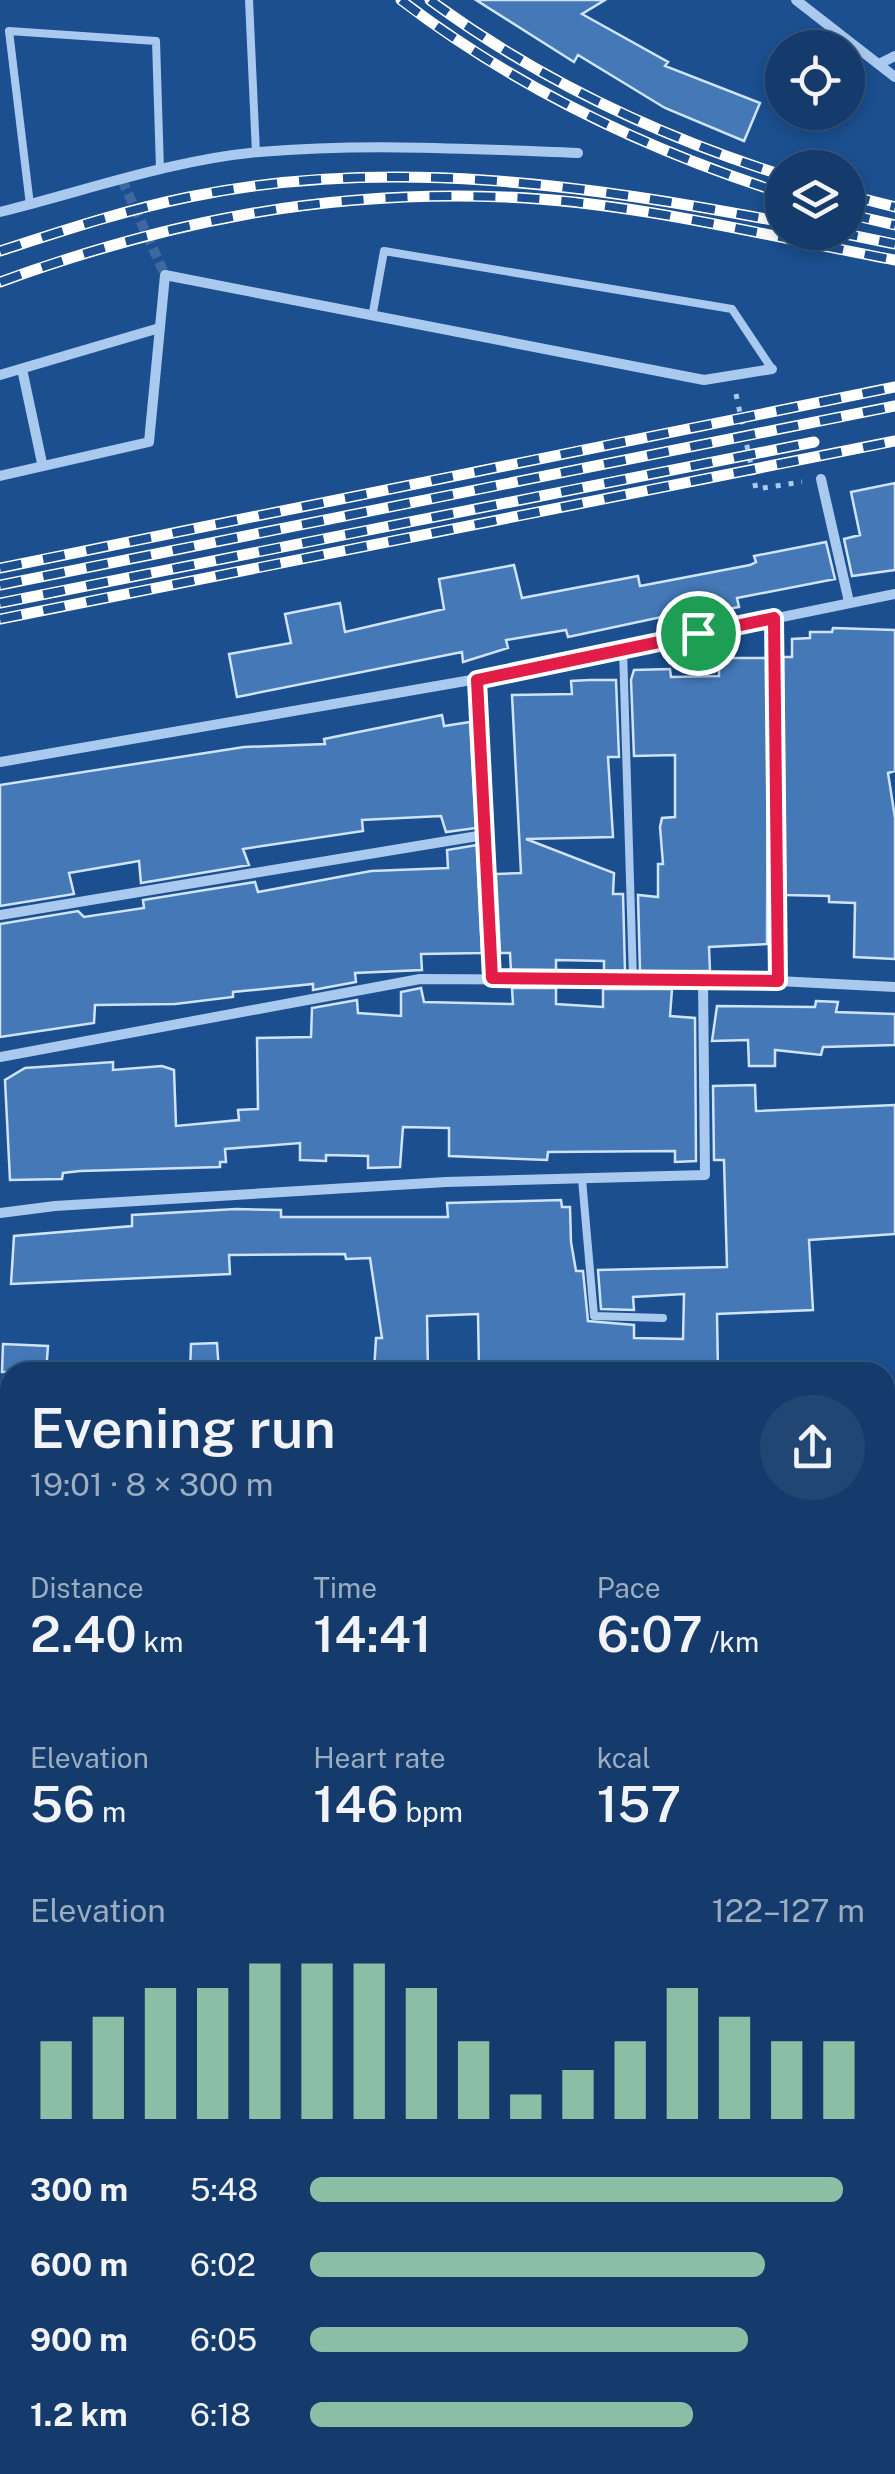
<!DOCTYPE html>
<meta charset="utf-8">
<style>
:root{--surface:#143b6b;--page:#214673;--text:#f1f3f6;--muted:#9dadc1;--line:#33557e;--accent:#8abfa5}
body{margin:0;font-family:"Public Sans",sans-serif;background:var(--page);color:var(--text);height:100vh;display:flex;flex-direction:column;font-size:38px;white-space:nowrap}
*{box-sizing:border-box;margin:0}
p{font-size:32px;color:var(--muted)}
.icon{flex:none;width:55px;height:55px;fill:none;stroke:currentColor;stroke-width:2;stroke-linecap:round;stroke-linejoin:round}
.map{position:relative;flex:1;overflow:hidden}
.panel{position:absolute;left:0px;top:1362px;width:895px;height:1112px;display:flex;flex-direction:column;background:var(--surface);border-radius:30px 30px 0 0;box-shadow:0 5px 15px #0003,0 0 0 2px var(--line)}
.panel>*{flex:none}
.buttons{position:absolute;left:765px;top:30px;display:grid;gap:20px}
.buttons a{display:grid;place-items:center;width:100px;height:100px;border-radius:50%;background:var(--surface);box-shadow:0 5px 15px #0003,0 0 0 2px var(--line);font-size:50px}
.pin{position:absolute;display:grid;place-items:center;width:85px;height:85px;color:#fff;margin:-42px;border:5px solid #fff;border-radius:50%;box-shadow:0 2px 10px #0007}
.round{display:grid;place-items:center;flex:none;width:105px;height:105px;border-radius:52px;background:var(--page)}
.summary{display:flex;align-items:center;justify-content:space-between;height:170px;padding:0 30px}
h1{font-size:55px;font-weight:600;line-height:75px}
.metrics{display:grid;grid-template-columns:repeat(3,1fr);gap:15px;height:170px;padding:10px 30px}
.metrics div{display:grid;align-content:center}
.metrics b{font-size:50px;font-weight:600}
.metrics small{font-size:28px;font-weight:400}
.metrics p{font-size:28px}
.chart{height:280px;padding:20px 30px}
.chart p{display:flex;justify-content:space-between}
.chart svg{width:100%;height:180px;margin-top:10px;stroke:var(--accent);stroke-width:6}
ul{padding:0 30px;list-style:none;font-size:32px}
li{display:grid;grid-template-columns:160px 120px 1fr;align-items:center;height:75px}
li i{height:25px;border-radius:12px;background:var(--accent)}
.map>svg:first-child{display:block}
.building{fill:#4478b7;stroke:#cfe3fa;stroke-width:2.5}
.lines{fill:none;stroke-linecap:round;stroke-linejoin:round}
.street-tunnel{stroke:#3d69a0;stroke-width:10;stroke-dasharray:10 5;stroke-linecap:butt}
.path{stroke:#a9c9ee;stroke-width:5;stroke-dasharray:5 8;stroke-linecap:butt}
.lane{stroke:#a9c9ee;stroke-width:8}
.street{stroke:#a9c9ee;stroke-width:10}
.secondary{stroke:#d6e6fa;stroke-width:20}
.primary{stroke:#f0f6ff;stroke-width:25}
.rail-casing{stroke:#fff;stroke-width:11}
.rail{stroke:#1b4f8f;stroke-width:8;stroke-dasharray:22;stroke-linecap:butt}
.route-casing{stroke:#fff;stroke-width:20}
.route{stroke:#e11d48;stroke-width:12}
</style>
<div class="map">
<svg width="895" height="2474" viewBox="0 0 895 2474">
<rect width="100%" height="100%" fill="#1b4f8f"/>
<!-- building -->
<path class="building" d="M476 0H605L582 14 668 62 665 66 760 103 744 141 665 108 578 55 574 62Z
M895 483V570L852 576 844 539 860 535 851 492Z
M826 542 835 579 737 598 739 607 716 611 708 607 568 637 566 630 506 640 508 648 463 662 462 652 237 697 229 654 291 643 285 614 340 603 345 632 444 609 439 579 514 565 522 598 638 576 640 586 750 565 756 562 754 556Z
M833 628 895 630V771L888 773 895 818V959L854 957 855 903 829 902V896L785 895 783 657H792V639L810 638V632H832Z
M719 658H768L767 944 709 947 710 971H640L638 895 658 897V864H663L660 827 662 818 675 817V755L634 756 631 680 634 670 670 669 671 677 719 676Z
M590 680H616L619 757H608L613 837 526 839 614 873 613 894H623L625 971H604V961L556 960V971H511L510 953H500L496 874 521 873 512 695 572 694 571 681Z
M442 715 444 726 470 722 476 828 446 832 441 816 362 820 363 831 243 849 249 865 141 883 139 861 69 873 74 894 0 906V785L244 747 325 744 324 739Z
M477 845 482 953 421 954 422 970 355 973 356 982 313 990V984L233 992V997L175 1004 95 1005 94 1023 0 1037V924L78 911 84 917 144 908 143 900 255 882 258 892 371 871 448 868 447 850Z
M421 988 424 1002 513 1004 512 988H556V1004L603 1007V989H672L670 1016 695 1018 696 1161 675 1162V1151L548 1152 547 1160 449 1156V1128L403 1127 400 1167 368 1168V1156L326 1155V1161L300 1160V1143L225 1149 226 1162H220V1167L80 1171 63 1173 62 1179 10 1180 5 1080 25 1068 113 1062V1070L162 1066 174 1070 176 1126 239 1120 238 1110 258 1109 257 1038 311 1037 312 1008 357 1000 358 1013 401 1016V992Z
M816 1001 838 1002 836 1012 895 1014V1045L823 1047 821 1055 775 1050V1066H749L748 1040 712 1041 717 1006 815 1007Z
M755 1085 756 1111 895 1105V1234L809 1240 813 1310 717 1314 718 1372 479 1369 478 1314 427 1316 428 1372H374L376 1338H382L370 1258 346 1259 345 1254 229 1255 230 1274 11 1284 14 1236 132 1226V1215L236 1209 281 1210V1217H448L447 1203 561 1200 562 1207H570L571 1242 576 1271H583L588 1321 634 1325V1338L683 1339 684 1294 633 1297 634 1310 601 1309 598 1270 727 1267 724 1160H714L713 1086Z
M217 1343 219 1372H190L191 1344Z
M3 1344 48 1346 46 1372H2Z"/>
<g class="lines">
<!-- street-tunnel -->
<path class="street-tunnel" d="M122 180 165 275"/>
<!-- path -->
<path class="path" d="M736 394 756 489 802 482"/>
<!-- lane -->
<path class="lane" d="M249 0 256 153
M30 205 9 31 156 41 160 169
M373 312 384 251 732 309 772 369
M775 618 778 981
M623 649 633 979
M582 1179 594 1316 663 1318
M0 2157 10 2156
M823 2465 824 2474"/>
<!-- street -->
<path class="street" d="M796 0 895 77
M879 64 895 56
M0 212C85 191 171 160 259 152 366 143 472 149 578 153
M22 369 42 463
M0 375 156 329
M0 476 149 442 165 275 704 380 772 369
M821 479 849 602
M477 679 492 978
M0 762 477 679 895 594
M0 915 484 835
M0 1057 420 979 778 981 895 987
M0 1213 55 1206 446 1182 705 1175 703 981
M0 1983 10 1982
M364 2465 365 2474
M574 2465 575 2474
M182 2474 190 2465"/>
<!-- secondary -->
<path class="secondary" d="M885 2394H895
M0 2469 65 2465"/>
<!-- primary -->
<path class="primary" d="M885 1464H895
M0 1481H10"/>
<defs>
<path id="rail" d="M401 0C515 87 647 150 782 193
M430 0C536 78 658 136 782 175
M848 195 895 207
M848 214 895 225
M836 232 895 244
M0 251C62 231 125 210 189 197 387 156 587 185 782 222
M0 282C168 221 325 190 505 197 635 202 767 236 895 260
M0 568 895 387
M0 585 895 406
M0 603 814 442
M0 619 895 441"/>
</defs>
<!-- rail casing -->
<use href="#rail" class="rail-casing"/>
<!-- rail -->
<use href="#rail" class="rail"/>
</g>
<g class="lines">
<defs>
<path id="route" d="M774 618 778 981 492 978 477 680Z"/>
</defs>
<!-- route casing -->
<use href="#route" class="route-casing"/>
<!-- route -->
<use href="#route" class="route"/>
</g>
</svg>
<div class="buttons">
<a><svg class="icon" aria-label="locate" viewBox="0 0 24 24"><circle cx="12" cy="12" r="6"/><path d="M12 2v4M12 18v4M2 12h4M18 12h4"/></svg></a>
<a><svg class="icon" aria-label="layers" viewBox="0 0 24 24"><path d="M12 4l9 5-9 5-9-5zM3 14l9 5 9-5"/></svg></a>
</div>
<div class="pin" style="left:698px;top:633px;background:#1e9e55"><svg class="icon" aria-label="arrive" viewBox="0 0 24 24"><path d="M6 21V4h12l-3 4 3 4H6"/></svg></div>
<section class="panel">
<div class="summary"><div><h1>Evening run</h1><p>19:01 · 8 × 300 m</p></div><a class="round"><svg class="icon" aria-label="share" viewBox="0 0 24 24"><path d="M12 15V3M7 8l5-5 5 5M5 13v7h14v-7"/></svg></a></div>
<div class="metrics">
<div><p>Distance</p><b>2.40<small> km</small></b></div>
<div><p>Time</p><b>14:41</b></div>
<div><p>Pace</p><b>6:07<small> /km</small></b></div>
</div>
<div class="metrics">
<div><p>Elevation</p><b>56<small> m</small></b></div>
<div><p>Heart rate</p><b>146<small> bpm</small></b></div>
<div><p>kcal</p><b>157</b></div>
</div>
<div class="chart"><p><span>Elevation</span>122–127 m</p>
<svg viewBox="0 0 160 44" preserveAspectRatio="none"><path d="M5 44V25M15 44V19M25 44V12M35 44V12M45 44V6M55 44V6M65 44V6M75 44V12M85 44V25M95 44V38M105 44V32M115 44V25M125 44V12M135 44V19M145 44V25M155 44V25"/></svg>
</div>
<ul>
<li><b>300 m</b>5:48<i style="width:96%"></i></li>
<li><b>600 m</b>6:02<i style="width:82%"></i></li>
<li><b>900 m</b>6:05<i style="width:79%"></i></li>
<li><b>1.2 km</b>6:18<i style="width:69%"></i></li>
</ul>
</section>
</div>
